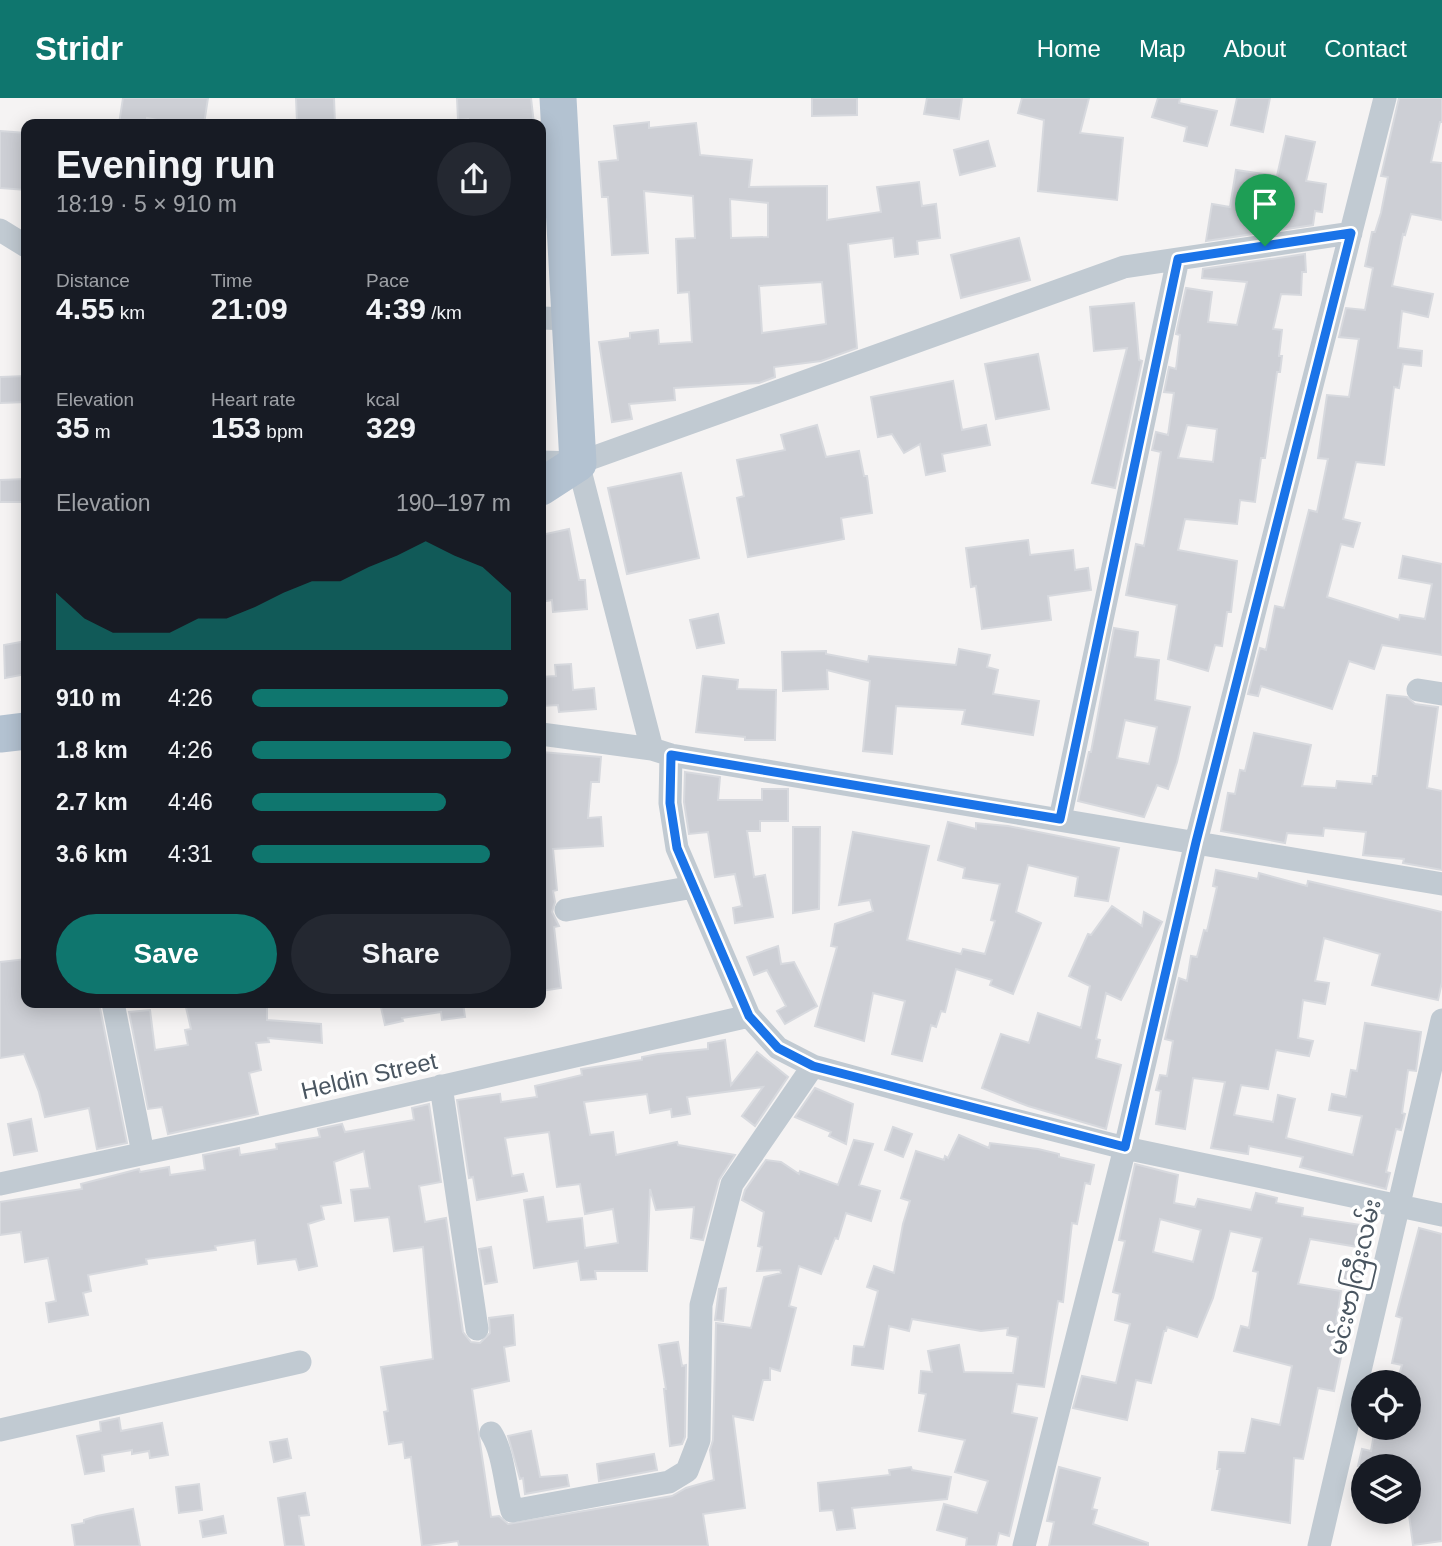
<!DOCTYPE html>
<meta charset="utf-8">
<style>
:root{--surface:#171b24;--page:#242831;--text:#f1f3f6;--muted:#9ea1a6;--accent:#0f766e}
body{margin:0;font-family:Arial,"Noto Sans Myanmar",sans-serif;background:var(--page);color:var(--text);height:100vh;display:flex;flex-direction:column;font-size:26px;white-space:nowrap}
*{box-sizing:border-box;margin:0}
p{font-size:23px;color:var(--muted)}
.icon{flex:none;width:38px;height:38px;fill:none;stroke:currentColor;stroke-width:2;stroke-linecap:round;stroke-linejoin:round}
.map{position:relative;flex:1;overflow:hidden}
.drawer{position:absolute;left:21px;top:21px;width:525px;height:889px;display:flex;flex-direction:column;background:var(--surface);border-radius:14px;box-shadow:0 4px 18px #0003}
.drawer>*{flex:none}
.fabs{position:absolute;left:1351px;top:1272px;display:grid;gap:14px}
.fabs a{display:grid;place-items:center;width:70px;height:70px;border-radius:50%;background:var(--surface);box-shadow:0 4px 18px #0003;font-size:35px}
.pin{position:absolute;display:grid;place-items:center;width:60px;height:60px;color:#fff;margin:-72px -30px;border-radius:50% 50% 50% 0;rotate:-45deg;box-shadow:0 0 7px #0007}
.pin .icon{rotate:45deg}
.round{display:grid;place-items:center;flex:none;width:74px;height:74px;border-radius:37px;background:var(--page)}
.head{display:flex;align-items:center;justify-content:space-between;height:119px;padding:0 35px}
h1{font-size:38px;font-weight:700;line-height:52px}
.stats{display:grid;grid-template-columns:repeat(3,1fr);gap:10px;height:119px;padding:7px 35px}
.stats div{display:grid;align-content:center}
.stats b{font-size:30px;font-weight:700}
.stats small{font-size:19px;font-weight:400}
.stats p{font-size:19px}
.chart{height:196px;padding:14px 35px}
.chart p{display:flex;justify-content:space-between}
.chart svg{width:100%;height:126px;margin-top:7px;fill:var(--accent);opacity:.7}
.button{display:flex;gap:14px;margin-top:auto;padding:14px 35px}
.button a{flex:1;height:80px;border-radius:42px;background:var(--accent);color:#fff;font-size:28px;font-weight:700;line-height:80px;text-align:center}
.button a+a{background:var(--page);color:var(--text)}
ul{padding:0 35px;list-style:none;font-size:23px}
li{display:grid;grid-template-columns:112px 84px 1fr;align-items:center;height:52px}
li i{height:18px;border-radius:9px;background:var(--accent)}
header{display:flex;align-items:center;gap:42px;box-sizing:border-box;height:98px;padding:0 35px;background:var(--accent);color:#fff}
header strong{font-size:33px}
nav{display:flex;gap:38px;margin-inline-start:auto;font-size:24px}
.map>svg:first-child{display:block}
.building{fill:#cdcfd5;stroke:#d7d9de;stroke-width:2;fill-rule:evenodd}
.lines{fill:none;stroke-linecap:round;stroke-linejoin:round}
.street{stroke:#c1cad2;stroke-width:23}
.primary{stroke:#b3c2d1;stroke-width:37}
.route-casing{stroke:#fff;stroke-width:14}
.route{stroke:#1a73e8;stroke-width:9}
.labels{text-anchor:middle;stroke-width:7;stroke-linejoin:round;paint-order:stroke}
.street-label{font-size:24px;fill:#4a5661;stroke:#fff}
</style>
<header>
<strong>Stridr</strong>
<nav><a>Home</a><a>Map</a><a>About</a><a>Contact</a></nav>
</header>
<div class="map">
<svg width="1442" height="1448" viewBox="0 0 1442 1448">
<rect width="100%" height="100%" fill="#f5f3f3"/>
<!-- building -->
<path class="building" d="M123 0H208L204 26H177L147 20V26H119Z
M296 0H334L335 26H303L297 24Z
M457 0H531L534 26H468V21L458 22Z
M812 0H857V17L812 18Z
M927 0H962L959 21 924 16Z
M1022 0H1089L1080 35 1123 40 1117 102 1038 93 1044 22 1018 15Z
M1158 0H1180L1179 5 1217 13 1207 48 1184 43 1187 29 1152 19Z
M1237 0H1270L1263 34 1231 27Z
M1399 0H1442V24H1440L1431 64 1442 65V122L1411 116 1405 137 1403 136 1392 188 1433 196 1428 219 1402 213 1398 250 1422 253 1421 268 1403 266 1399 290 1394 289 1384 367 1356 364 1343 421 1360 425 1353 449 1341 446 1327 499 1399 522 1400 517 1425 521 1432 486 1399 480 1403 458 1442 466V557L1382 547 1374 571 1349 563 1332 611 1261 588 1258 598 1248 596 1260 550 1266 552 1275 508 1284 510 1309 412 1317 414 1328 361 1318 360 1327 297 1349 299 1359 241 1339 239 1346 210 1365 212 1373 170 1365 168 1372 134H1375L1381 115 1388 79 1381 78Z
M649 24V30L696 25 700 57 752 62 749 89 827 88V122L881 114 877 89 919 84 922 108 936 106 940 140 917 143 918 156 895 159 893 140 848 146 857 250 821 263 774 269 775 279 759 285 674 290 675 302 629 306 632 321 612 324 599 244 630 240V235L658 232 659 246 692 244 689 194 678 195 676 141 695 140 693 98 644 93 648 155 612 157 608 99H602L599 64 618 62 614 28ZM730 101 768 105V139L731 140ZM822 184 826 226 762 235 759 188Z
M0 33 26 35V92L0 90Z
M1286 38 1315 44 1306 83 1326 86 1322 114 1315 113 1313 127 1206 143 1212 106 1230 109 1236 72 1277 78Z
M988 43 995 68 960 77 954 52Z
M1019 140 1030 182 961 200 951 157Z
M1305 156 1306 174H1302L1301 197 1281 196 1273 231 1282 232 1279 258H1282L1280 274H1277L1265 360H1261L1255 404 1240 402 1237 426 1185 421 1178 452 1237 463 1231 514H1227L1222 548 1215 547 1208 573 1168 561 1177 507 1126 497 1136 446 1144 448 1152 406 1161 354 1152 352 1156 334 1168 337 1174 295 1164 294 1169 269 1176 271 1180 237 1176 236 1186 190 1212 194 1208 224 1237 227 1247 184 1202 180 1203 171ZM1187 327 1217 331 1213 364 1178 360Z
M1134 205 1139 262 1142 263 1115 390 1092 385 1127 250 1094 253 1090 209Z
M1038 256 1049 311 996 321 985 266Z
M26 278V304L0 305V279Z
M953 283 962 332 986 327 990 347 942 356 945 373 926 377 920 346 904 355 892 336 878 339 871 299Z
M817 327 826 359 859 353 864 378H867L872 415 841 420 844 441 748 459 737 400 744 398 737 362 785 352 781 337Z
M681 375 699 460 627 476 608 390Z
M26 381V404H0V382Z
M569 431 579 482H585L587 511 553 514 552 502 541 504V437Z
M1028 442 1030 457 1073 452 1075 472 1088 470 1091 492 1048 498 1051 522 982 531 976 488 971 489 966 450Z
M718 516 724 545 697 550 690 522Z
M1114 530 1138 534 1135 559 1159 562 1155 602 1190 609 1177 664 1168 691 1157 687 1144 719 1078 703 1089 654H1091ZM1125 622 1157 629 1149 666 1117 660Z
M26 543V576L5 580 4 547Z
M959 551 990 557 987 569 998 572 993 596 1039 603 1033 637 962 626 965 612 896 608 892 656 863 653 870 583 827 572 828 591 783 593 782 554 826 553V556L868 564 869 558 956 567Z
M571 566 573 592 594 590 596 611 559 614 558 607 541 608V579L556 578 555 567Z
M703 578 738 582 737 591 776 592 775 642H745V639L696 634Z
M1387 597 1407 599 1415 606 1438 609 1427 690 1442 693V772L1403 765 1404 761 1363 757 1366 734 1324 730 1323 738 1287 735 1285 745 1221 733 1228 695 1235 696 1240 672 1245 673 1254 635 1311 647 1302 688 1336 690 1337 683 1372 686 1373 678H1377Z
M541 654 601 659 599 684H591L588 720 601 719 603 748 553 751 557 792 553 793 555 804 552 814 559 828 554 829 561 890 541 893Z
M685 674 720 679 718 702H762V691H788V723H760V733H747L754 779 765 777 773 819 735 825 733 810 742 808 735 776 715 779 708 734 689 736 684 704Z
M948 724 976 731V725L1008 728 1119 750 1108 803 1075 798 1078 779 1028 767 1016 814 1041 825 1013 896 990 887 992 882 956 871 945 914 941 913 936 929 931 927 922 963 892 956 905 903 873 895 864 943 815 928 837 849 831 848 835 826 873 813 870 802 839 807 853 734 929 748 907 842 961 856 963 851 985 856 995 823 991 822 1000 786 963 780 965 770 938 762Z
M793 729H820L819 811 793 815Z
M1216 772 1258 781 1259 775 1307 788 1308 783 1442 814V884L1438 902 1372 887 1380 856 1324 840 1315 883 1329 885 1325 906 1303 902 1298 940 1313 943 1309 958 1276 952 1268 991 1241 987 1234 1017 1273 1024 1278 997 1295 1001 1286 1040 1353 1057 1362 1018 1329 1012 1332 996 1346 999 1351 972 1357 973 1365 925 1421 934 1416 973 1408 972 1402 1015 1405 1016 1401 1032 1396 1031 1386 1074 1390 1075 1386 1091 1300 1069 1303 1059 1249 1048 1248 1056 1211 1050 1225 984 1193 980 1185 1031 1156 1026 1161 993 1156 992 1160 977 1167 978 1173 943 1165 941 1179 880 1187 883 1191 858 1197 859 1204 832 1207 833 1217 789 1213 788Z
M1112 808 1142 828 1144 814 1162 824 1121 902 1106 895 1096 941 1100 942 1096 960 1121 967 1106 1031 1028 1008 982 990 1001 936 1029 945 1038 915 1081 930 1090 888 1069 878 1088 836 1091 837Z
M778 848 781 866 794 864 817 908 785 926 777 913 786 908 767 872 754 877 747 859Z
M26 861V905H69L70 909 99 905 127 1045 97 1051 89 1010 45 1019 39 994 24 956 0 960V864Z
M185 905 267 906V922L321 926 322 945 268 940 269 944 256 945 261 972 249 975 258 1016 168 1036 162 1009 148 1011 129 914 150 912 155 952 188 947 185 932 191 931Z
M380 905H463L465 919 442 922 441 914 402 920 403 923 385 927Z
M725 942 731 987 757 954 788 979 755 1028 742 1018 763 989 687 999 690 1016 672 1019 671 1011 650 1015 647 996 584 1004 590 1037 613 1034 616 1057 677 1044 678 1047 735 1057 719 1082 703 1142 691 1140 694 1109 656 1112 650 1091 647 1173H595L596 1181 581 1182 578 1163 534 1170 524 1102 543 1099 547 1124 582 1120 585 1150 618 1145 613 1111 585 1116 580 1086 557 1089 549 1034 505 1040 512 1078 523 1076 527 1093 477 1102 473 1079 469 1080 457 1002 500 996 501 1004 537 999 535 988 582 977 581 971 642 962V959L658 956 708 951V945Z
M815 990 853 1006 846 1046 829 1038 831 1034 795 1019Z
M429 1006 441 1084 419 1088 425 1124 446 1120 463 1234 471 1244 480 1245 490 1235 489 1220 513 1217 515 1247 504 1249 509 1283 472 1291 491 1419 499 1418 508 1426 672 1398 686 1390 714 1382 710 1352 713 1342 716 1225 751 1230 764 1179 781 1175 780 1172 757 1173 762 1149 758 1148 764 1114 742 1102 745 1092 766 1062 781 1064 799 1076 800 1073 838 1087 854 1042 873 1046 859 1087 880 1093 871 1123 846 1115 838 1141 835 1140 821 1176 799 1168 789 1208 796 1210 780 1273 770 1270V1282H763L753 1322 733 1318 745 1410 703 1416 708 1448H459L458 1443 422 1448 411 1359 405 1360 403 1344 389 1346 384 1314 388 1313 381 1269 433 1261 423 1149 394 1153 389 1119 355 1123 351 1092 370 1090 364 1053 334 1064 341 1105 321 1108 324 1121 308 1126 317 1168 299 1172 296 1161 258 1166 255 1142 215 1148 216 1152 146 1161 147 1166 88 1177 91 1193 83 1195 88 1217 49 1224 46 1205 56 1203 48 1160 25 1164 21 1134 0 1137V1104L82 1091 81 1086 139 1071 140 1074 169 1069 170 1077 205 1072 203 1057 239 1050 240 1057 277 1051 276 1046 320 1039 318 1031 342 1026 345 1034 414 1022 412 1010Z
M31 1021 37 1053 14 1057 8 1026Z
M893 1029 912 1036 903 1059 885 1052Z
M959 1037 989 1050 990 1045 1038 1051 1059 1056V1059L1094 1067 1090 1086 1085 1085 1077 1126 1072 1125 1063 1204 1058 1203 1044 1289 1017 1286 1012 1315 1037 1320 1009 1438 999 1435 996 1448H966L967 1440 937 1432 944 1406 977 1415 988 1383 955 1374 965 1342 919 1333 926 1296 919 1295 921 1273 932 1274 928 1253 959 1247 964 1274 1013 1275 1018 1239 1007 1237 1008 1230 981 1233 912 1221 909 1233 889 1228 883 1271 852 1267 854 1248 864 1249 878 1193 867 1189 874 1168 894 1175 903 1126 910 1103 901 1100 916 1053 944 1062 945 1058 948 1060Z
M1135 1066 1178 1077 1174 1105 1195 1109 1198 1101 1251 1112 1256 1095 1277 1100 1276 1105 1303 1110 1302 1118 1361 1127 1358 1149 1310 1141 1298 1186 1341 1193 1336 1224 1352 1227 1346 1255 1342 1254 1334 1293 1318 1290 1303 1361 1294 1360 1290 1425 1212 1412 1220 1371H1217L1219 1354 1245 1355 1252 1321 1280 1327 1292 1268 1234 1253 1241 1228 1249 1230 1258 1174 1253 1173 1262 1140 1230 1133 1213 1200 1197 1239 1167 1229 1166 1233H1164L1151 1285 1136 1282 1127 1322 1073 1310 1082 1278 1116 1285 1130 1226 1115 1222 1120 1196 1113 1194 1125 1143 1119 1142ZM1160 1121 1201 1132 1193 1164 1153 1154Z
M1419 1130 1442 1136V1443L1413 1447 1409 1417V1368H1358L1362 1351 1371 1353 1375 1330 1409 1334V1284H1397L1402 1267 1392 1265 1402 1220 1396 1218Z
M491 1149 497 1184 485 1186 479 1151Z
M1345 1159 1366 1164 1359 1192 1338 1188Z
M726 1190 723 1223 715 1222 719 1191Z
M678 1244 682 1268 686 1267 685 1339 682 1346 670 1348 664 1291H666L659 1247Z
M119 1320 121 1333 162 1325 168 1357 150 1360 149 1353 132 1356V1352L102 1357 104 1373 85 1376 77 1338 101 1333 100 1324Z
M531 1333 540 1379 567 1377 569 1388 525 1396 523 1380 520 1381 508 1338Z
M287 1341 291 1360 274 1364 270 1344Z
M654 1356 657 1372 599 1383 597 1366Z
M911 1369 912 1372 951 1379 947 1401 852 1410 855 1430 837 1432 833 1412 820 1413 818 1385 890 1377 889 1372Z
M1059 1369 1100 1380 1092 1411 1097 1412 1093 1426 1148 1445V1448H1049L1054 1424 1047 1423Z
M199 1386 202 1412 179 1415 176 1389Z
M305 1395 309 1417 299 1418 304 1448H285L278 1400Z
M133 1411 140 1448H75L72 1427 84 1425V1422L97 1418Z
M223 1418 226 1435 203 1439 200 1423Z"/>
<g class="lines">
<!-- street -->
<path class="street" d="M0 132 26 148
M541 220 570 221
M541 364 578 365 1124 169 1351 135
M578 365 652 651
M1418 592 1442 596
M541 636 652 651 671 657 1442 786
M671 657 670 705 677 750 749 918 778 950 813 968 948 1005 1125 1050 1442 1117
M1060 721 1178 161
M566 812 693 789
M113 905 143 1055
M441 988 477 1231
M0 1086 235 1036 749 918
M0 1332 300 1264
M491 1335C504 1355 505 1389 512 1413L669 1384 687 1373 699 1342 701 1207 732 1086 813 968
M1024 1448 1125 1050 1196 744 1385 0
M1319 1448 1442 922"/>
<!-- primary -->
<path class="primary" d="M541 389 578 365 558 0
M0 636 26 633"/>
</g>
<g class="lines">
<defs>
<path id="route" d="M1351 135 1196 744 1125 1049 813 968 778 950 749 918 677 750 670 705 671 657 1060 721 1178 161Z"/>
</defs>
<!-- route casing -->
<use href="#route" class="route-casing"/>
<!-- route -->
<use href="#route" class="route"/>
</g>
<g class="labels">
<!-- street labels -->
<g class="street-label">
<text transform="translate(369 978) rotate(-13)" y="8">Heldin Street</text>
<text transform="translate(1355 1179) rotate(-77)" y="8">မင်းဗာကြီးလမ်း</text>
</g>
</g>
</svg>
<div class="fabs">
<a><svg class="icon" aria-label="locate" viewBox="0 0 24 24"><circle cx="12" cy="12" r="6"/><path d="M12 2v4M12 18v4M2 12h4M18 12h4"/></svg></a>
<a><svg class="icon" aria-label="layers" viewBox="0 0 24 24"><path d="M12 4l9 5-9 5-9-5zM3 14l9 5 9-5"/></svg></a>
</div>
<div class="pin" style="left:1265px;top:148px;background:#1e9e55"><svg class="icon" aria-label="arrive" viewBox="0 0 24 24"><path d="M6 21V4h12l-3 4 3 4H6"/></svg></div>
<section class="drawer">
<div class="head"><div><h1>Evening run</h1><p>18:19 · 5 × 910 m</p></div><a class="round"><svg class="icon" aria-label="share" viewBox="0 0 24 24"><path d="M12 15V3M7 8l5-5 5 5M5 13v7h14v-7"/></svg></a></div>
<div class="stats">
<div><p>Distance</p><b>4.55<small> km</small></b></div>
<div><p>Time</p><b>21:09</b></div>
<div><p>Pace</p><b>4:39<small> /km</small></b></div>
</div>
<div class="stats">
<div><p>Elevation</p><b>35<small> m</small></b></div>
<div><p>Heart rate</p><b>153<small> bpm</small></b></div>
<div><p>kcal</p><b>329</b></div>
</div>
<div class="chart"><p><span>Elevation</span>190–197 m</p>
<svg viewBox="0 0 160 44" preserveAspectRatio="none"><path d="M0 44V24L10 33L20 38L30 38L40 38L50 33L60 33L70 29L80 24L90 20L100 20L110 15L120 11L130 6L140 11L150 15L160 24V44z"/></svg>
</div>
<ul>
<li><b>910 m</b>4:26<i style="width:99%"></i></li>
<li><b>1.8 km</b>4:26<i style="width:100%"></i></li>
<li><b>2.7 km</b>4:46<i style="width:75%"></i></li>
<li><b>3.6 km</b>4:31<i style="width:92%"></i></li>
</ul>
<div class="button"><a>Save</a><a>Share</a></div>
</section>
</div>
